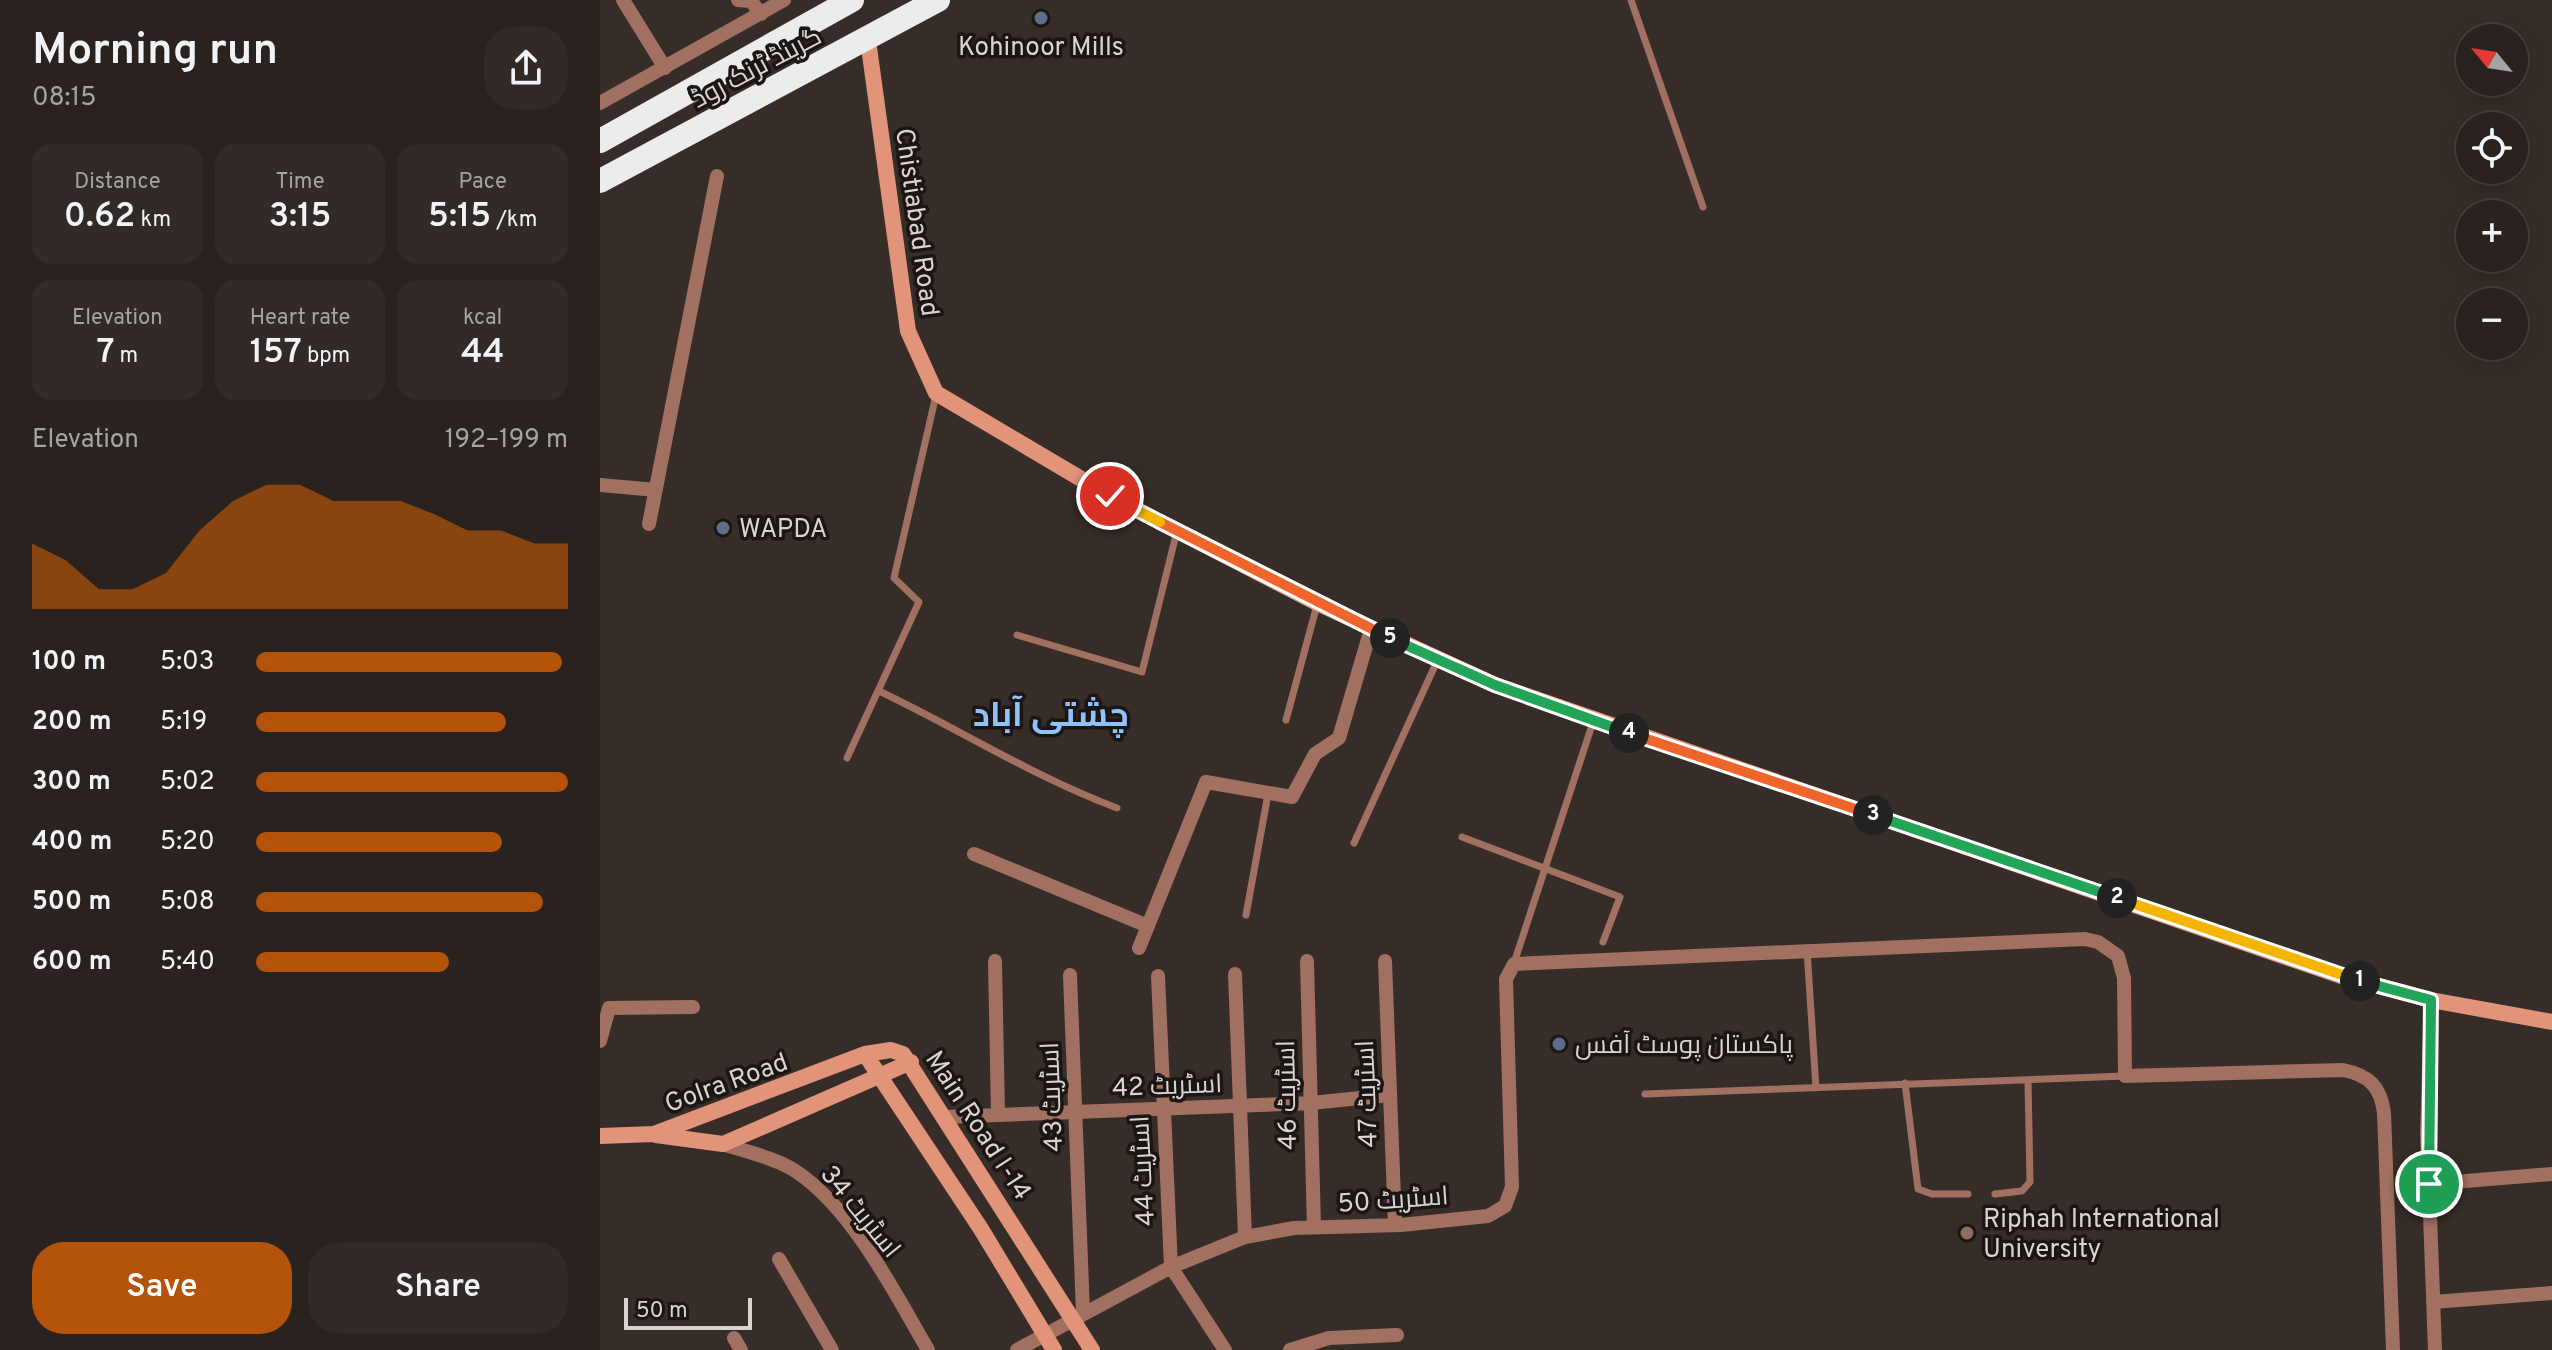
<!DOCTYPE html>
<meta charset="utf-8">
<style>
:root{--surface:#29221e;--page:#312a27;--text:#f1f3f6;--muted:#a5a4a4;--line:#453f3c;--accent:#b45309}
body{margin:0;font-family:Overpass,Cairo,sans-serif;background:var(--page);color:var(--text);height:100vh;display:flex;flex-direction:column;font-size:30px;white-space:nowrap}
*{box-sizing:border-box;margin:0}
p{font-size:26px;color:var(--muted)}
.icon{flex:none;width:44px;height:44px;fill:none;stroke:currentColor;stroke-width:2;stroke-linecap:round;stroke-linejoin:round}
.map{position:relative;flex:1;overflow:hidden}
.details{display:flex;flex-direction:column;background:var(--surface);width:600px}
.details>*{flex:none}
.needle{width:52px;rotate:300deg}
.tools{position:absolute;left:1856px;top:24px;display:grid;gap:16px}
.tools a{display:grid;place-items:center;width:72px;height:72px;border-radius:50%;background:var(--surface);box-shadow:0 4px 20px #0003,0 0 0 2px var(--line);font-size:40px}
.scale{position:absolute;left:24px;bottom:20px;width:128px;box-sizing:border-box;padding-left:8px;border:4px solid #dad3d0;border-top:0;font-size:22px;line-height:28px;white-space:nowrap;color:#dad3d0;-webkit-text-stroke:6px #1b1614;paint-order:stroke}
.pin{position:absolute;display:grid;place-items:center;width:68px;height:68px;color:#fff;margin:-34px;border:4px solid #fff;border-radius:50%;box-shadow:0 2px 8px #0007}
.km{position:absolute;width:40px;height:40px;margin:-20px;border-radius:50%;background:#222;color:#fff;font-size:22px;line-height:40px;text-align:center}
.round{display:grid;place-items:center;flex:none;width:84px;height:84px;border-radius:32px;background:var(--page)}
.summary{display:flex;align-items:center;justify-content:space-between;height:136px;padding:0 32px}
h1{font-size:44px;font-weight:600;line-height:60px}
.figures{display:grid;grid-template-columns:repeat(3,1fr);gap:12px;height:136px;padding:8px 32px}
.figures div{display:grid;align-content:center;border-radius:20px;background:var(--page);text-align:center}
.figures b{font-size:34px;font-weight:600}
.figures small{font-size:22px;font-weight:400}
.figures p{font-size:22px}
.chart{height:224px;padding:16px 32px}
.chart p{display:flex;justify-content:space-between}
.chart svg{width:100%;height:144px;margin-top:8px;fill:var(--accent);opacity:.7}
.action{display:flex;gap:16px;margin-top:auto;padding:16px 32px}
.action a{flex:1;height:92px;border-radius:32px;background:var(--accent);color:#fff;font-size:32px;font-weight:600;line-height:92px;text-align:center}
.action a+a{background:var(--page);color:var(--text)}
ul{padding:0 32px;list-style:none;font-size:26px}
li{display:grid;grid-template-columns:128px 96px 1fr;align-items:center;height:60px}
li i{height:20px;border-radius:10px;background:var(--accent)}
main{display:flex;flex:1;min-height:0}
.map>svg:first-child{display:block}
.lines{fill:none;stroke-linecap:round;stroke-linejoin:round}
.lane{stroke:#a17060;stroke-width:7}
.street{stroke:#a17060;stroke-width:14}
.secondary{stroke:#e2947a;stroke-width:16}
.highway{stroke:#ececec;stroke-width:24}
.split-1-casing{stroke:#fff;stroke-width:16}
.split-2-casing{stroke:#fff;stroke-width:16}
.split-3-casing{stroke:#fff;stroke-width:16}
.split-4-casing{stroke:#fff;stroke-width:16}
.split-5-casing{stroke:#fff;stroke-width:16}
.split-6-casing{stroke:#fff;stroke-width:16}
.split-7-casing{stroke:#fff;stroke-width:16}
.split-1{stroke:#22a559;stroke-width:10}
.split-2{stroke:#f5b400;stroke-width:10}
.split-3{stroke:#22a559;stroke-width:10}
.split-4{stroke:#f0652b;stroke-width:10}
.split-5{stroke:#22a559;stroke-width:10}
.split-6{stroke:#f0652b;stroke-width:10}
.split-7{stroke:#f5b400;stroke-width:10}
.service-dot{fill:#5c6f8a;stroke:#1b1614;stroke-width:3}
.education-dot{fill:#8d6e63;stroke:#1b1614;stroke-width:3}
.labels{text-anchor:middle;stroke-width:7;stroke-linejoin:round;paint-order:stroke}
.poi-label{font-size:26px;fill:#dad3d0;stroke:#1b1614;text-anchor:start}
.street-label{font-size:26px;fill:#dad3d0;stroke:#1b1614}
.district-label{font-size:34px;font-weight:bold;fill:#8ec2fd;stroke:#1b1614}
</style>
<main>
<section class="details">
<div class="summary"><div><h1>Morning run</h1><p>08:15</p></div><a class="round"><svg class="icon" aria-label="share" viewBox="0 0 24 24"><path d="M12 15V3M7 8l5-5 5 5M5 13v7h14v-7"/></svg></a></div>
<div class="figures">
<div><p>Distance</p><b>0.62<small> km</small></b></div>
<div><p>Time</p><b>3:15</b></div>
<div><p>Pace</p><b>5:15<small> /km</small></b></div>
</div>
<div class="figures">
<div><p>Elevation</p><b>7<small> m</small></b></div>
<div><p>Heart rate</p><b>157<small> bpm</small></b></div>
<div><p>kcal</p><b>44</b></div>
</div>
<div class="chart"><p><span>Elevation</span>192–199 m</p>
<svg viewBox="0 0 160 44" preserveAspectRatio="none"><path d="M0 44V24L10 29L20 38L30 38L40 33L50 20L60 11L70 6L80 6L90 11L100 11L110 11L120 15L130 20L140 20L150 24L160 24V44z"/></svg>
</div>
<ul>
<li><b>100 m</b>5:03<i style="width:98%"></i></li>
<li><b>200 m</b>5:19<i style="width:80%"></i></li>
<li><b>300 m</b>5:02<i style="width:100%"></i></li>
<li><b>400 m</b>5:20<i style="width:79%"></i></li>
<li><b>500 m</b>5:08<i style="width:92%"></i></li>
<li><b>600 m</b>5:40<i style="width:62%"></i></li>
</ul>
<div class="action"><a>Save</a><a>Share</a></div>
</section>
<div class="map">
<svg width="1952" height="1350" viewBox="0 0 1952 1350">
<rect width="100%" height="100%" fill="#372d28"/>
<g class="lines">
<!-- lane -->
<path class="lane" d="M1031 0 1103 207
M417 635 542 672 577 531
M279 691C359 729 434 777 517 808
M686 720 717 605
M247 758 319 602 294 578 336 395
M862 837 1020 897 1003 942
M754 843 838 659
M646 915 668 794
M1207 950 1216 1088
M914 963 993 722
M1305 1083 1318 1189 1332 1194H1368
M1045 1094 1525 1076
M1395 1194 1422 1191 1430 1182 1428 1080"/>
<!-- street -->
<path class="street" d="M23 0 65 68
M138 0 151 1 161 14
M0 103 184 0
M0 485 56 490
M49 524 117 176
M374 854 548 926
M539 948 606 782 692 797 715 754 739 738 771 629
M395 961 398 1115
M707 961 714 1227
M785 961 795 1225
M635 974 645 1237
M470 975 483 1313
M558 976 571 1267 625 1350
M1831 1000 1827 1134 1835 1350
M0 1041 9 1008 93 1007
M345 1117 711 1103 790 1095
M123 1144C147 1152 176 1158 197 1172 253 1210 295 1293 328 1350
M1829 1184 1952 1174
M179 1259 232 1350
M1833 1302 1952 1293
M134 1338 141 1350
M417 1350 571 1267 645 1237 694 1228 801 1225 888 1216 905 1206 912 1187 906 979 914 964 1485 939 1498 942 1518 956 1524 978 1525 1076 1743 1070C1769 1075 1781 1087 1784 1113L1793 1350
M690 1350 729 1338 797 1335"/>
<!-- secondary -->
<path class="secondary" d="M268 40 308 331 336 393 510 496 715 602 895 685 1741 976 1831 1000 1952 1022
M265 1054 381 1229 454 1350
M56 1135 123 1144 311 1062
M0 1136 54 1134 265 1054 291 1050 303 1054 492 1350"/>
<!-- highway -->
<path class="highway" d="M0 141 252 0
M0 181 338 0"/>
</g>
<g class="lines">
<defs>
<path id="split-1" d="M1760 981 1831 1000 1829 1184"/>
<path id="split-2" d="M1517 898 1760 981"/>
<path id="split-3" d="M1273 815 1517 898"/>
<path id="split-4" d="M1029 733 1273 815"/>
<path id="split-5" d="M790 638 895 685 1029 733"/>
<path id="split-6" d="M560 522 790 638"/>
<path id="split-7" d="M510 496 560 522"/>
</defs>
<!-- split-1 casing -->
<use href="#split-1" class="split-1-casing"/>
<!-- split-2 casing -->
<use href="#split-2" class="split-2-casing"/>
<!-- split-3 casing -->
<use href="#split-3" class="split-3-casing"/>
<!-- split-4 casing -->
<use href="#split-4" class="split-4-casing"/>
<!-- split-5 casing -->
<use href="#split-5" class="split-5-casing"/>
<!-- split-6 casing -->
<use href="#split-6" class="split-6-casing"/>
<!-- split-7 casing -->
<use href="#split-7" class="split-7-casing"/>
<!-- split-1 -->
<use href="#split-1" class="split-1"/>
<!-- split-2 -->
<use href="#split-2" class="split-2"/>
<!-- split-3 -->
<use href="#split-3" class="split-3"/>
<!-- split-4 -->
<use href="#split-4" class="split-4"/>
<!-- split-5 -->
<use href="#split-5" class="split-5"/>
<!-- split-6 -->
<use href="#split-6" class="split-6"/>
<!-- split-7 -->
<use href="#split-7" class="split-7"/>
</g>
<!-- markers -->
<g class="service-dot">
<circle cx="441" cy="18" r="8"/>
<circle cx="123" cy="528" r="8"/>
<circle cx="959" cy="1044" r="8"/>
</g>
<circle class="education-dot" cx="1367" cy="1233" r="8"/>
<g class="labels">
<!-- poi labels -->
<g class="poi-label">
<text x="441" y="55" text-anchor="middle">Kohinoor Mills</text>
<text x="139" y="537">WAPDA</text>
<text x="975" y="1053">پاکستان پوسٹ آفس</text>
<text x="1383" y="1227">Riphah International<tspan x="1383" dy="30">University</tspan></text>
</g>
<!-- street labels -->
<g class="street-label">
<text transform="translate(156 67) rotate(-28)" y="9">گرینڈ ٹرنک روڈ</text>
<text transform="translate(318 222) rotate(82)" y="9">Chistiabad Road</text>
<text transform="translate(126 1082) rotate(-20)" y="9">Golra Road</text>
<text transform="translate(567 1085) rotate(-2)" y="9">اسٹریٹ 42</text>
<text transform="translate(766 1094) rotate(-92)" y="9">اسٹریٹ 47</text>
<text transform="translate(686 1095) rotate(-91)" y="9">اسٹریٹ 46</text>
<text transform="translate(451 1097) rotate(-92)" y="9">اسٹریٹ 43</text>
<text transform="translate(379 1125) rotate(57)" y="9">Main Road I-14</text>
<text transform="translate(542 1171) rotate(-93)" y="9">اسٹریٹ 44</text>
<text transform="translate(793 1199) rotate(-4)" y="9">اسٹریٹ 50</text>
<text transform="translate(261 1211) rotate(51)" y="9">اسٹریٹ 34</text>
</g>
<!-- district labels -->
<g class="district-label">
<text x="451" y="726">چشتی آباد</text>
</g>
</g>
</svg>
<div class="tools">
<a><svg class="needle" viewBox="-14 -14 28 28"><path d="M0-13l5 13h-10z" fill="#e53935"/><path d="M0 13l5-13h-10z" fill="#a5a4a4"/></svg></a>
<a><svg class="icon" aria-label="locate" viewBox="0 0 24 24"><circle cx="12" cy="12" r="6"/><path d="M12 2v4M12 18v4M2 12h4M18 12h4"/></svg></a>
<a>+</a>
<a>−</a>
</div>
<div class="scale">50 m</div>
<div class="pin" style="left:1829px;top:1184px;background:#1e9e55"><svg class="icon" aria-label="arrive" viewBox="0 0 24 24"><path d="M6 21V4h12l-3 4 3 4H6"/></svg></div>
<div class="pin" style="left:510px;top:496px;background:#d93025"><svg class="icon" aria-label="check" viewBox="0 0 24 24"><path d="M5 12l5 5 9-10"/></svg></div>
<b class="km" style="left:1760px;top:981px">1</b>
<b class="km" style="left:1517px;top:898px">2</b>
<b class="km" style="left:1273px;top:815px">3</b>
<b class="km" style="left:1029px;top:733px">4</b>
<b class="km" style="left:790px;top:638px">5</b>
</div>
</main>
